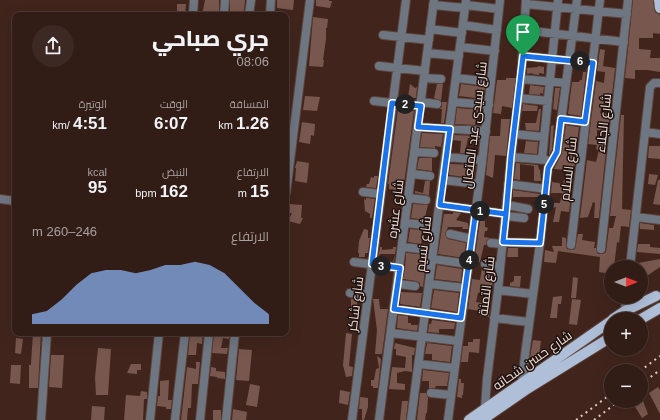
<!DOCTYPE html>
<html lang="ar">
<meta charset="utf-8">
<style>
:root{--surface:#311c16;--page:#3d2923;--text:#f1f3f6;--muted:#a8a1a1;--line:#4c3a35;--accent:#8db9fc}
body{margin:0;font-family:Helvetica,Cairo,sans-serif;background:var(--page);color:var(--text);direction:rtl;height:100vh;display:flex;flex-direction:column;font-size:15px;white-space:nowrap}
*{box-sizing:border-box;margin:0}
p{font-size:13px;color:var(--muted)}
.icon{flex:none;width:22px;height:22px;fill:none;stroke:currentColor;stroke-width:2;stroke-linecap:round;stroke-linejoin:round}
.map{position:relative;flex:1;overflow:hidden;direction:ltr}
.side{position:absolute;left:12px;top:12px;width:277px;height:324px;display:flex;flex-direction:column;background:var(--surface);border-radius:8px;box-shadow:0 4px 16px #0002,0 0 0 1px var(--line);direction:rtl}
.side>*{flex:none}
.needle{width:26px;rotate:90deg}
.buttons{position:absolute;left:604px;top:260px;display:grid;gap:8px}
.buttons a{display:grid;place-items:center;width:44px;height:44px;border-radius:50%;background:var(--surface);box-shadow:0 4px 16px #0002,0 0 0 1px var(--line);font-size:20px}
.pin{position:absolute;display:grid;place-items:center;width:34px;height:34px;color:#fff;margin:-41px -17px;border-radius:50% 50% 50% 0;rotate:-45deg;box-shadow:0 0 4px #0007}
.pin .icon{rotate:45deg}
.km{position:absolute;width:20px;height:20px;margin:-10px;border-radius:50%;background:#222;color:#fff;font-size:11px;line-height:20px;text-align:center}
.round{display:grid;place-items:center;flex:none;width:42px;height:42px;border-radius:21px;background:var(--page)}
.head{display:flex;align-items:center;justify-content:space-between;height:68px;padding:0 20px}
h1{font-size:22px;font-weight:800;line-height:30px}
.metrics{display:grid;grid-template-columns:repeat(3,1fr);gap:6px;height:68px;padding:4px 20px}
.metrics div{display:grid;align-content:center}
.metrics b{font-size:17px;font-weight:800}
.metrics small{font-size:11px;font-weight:400}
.metrics p{font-size:11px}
.chart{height:112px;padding:8px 20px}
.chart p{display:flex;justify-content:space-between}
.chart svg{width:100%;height:72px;margin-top:4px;fill:var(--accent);opacity:.7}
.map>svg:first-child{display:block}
.building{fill:#78574e;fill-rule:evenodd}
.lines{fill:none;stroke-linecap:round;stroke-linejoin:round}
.minor-casing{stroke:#5d433b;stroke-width:10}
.major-casing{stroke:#5d433b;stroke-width:12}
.minor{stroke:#6e7682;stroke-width:8}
.major{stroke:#afbfd8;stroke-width:10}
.rail{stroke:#e0ccc6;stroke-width:2;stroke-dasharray:2 4;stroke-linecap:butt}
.route-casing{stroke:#fff;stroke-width:8}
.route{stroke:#1a73e8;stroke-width:5}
.labels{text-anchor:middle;stroke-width:3;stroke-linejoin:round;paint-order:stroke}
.street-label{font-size:13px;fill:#f2dfd9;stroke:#1f120e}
</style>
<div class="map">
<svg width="660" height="420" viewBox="0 0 660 420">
<rect width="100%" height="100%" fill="#41251d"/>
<!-- building -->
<path class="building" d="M205 0H219V15H202Z
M230 0H245L244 12 235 11V15H230Z
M277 0H294L293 10 277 8Z
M316 0H329V1H332L330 8 316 6Z
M633 0H653L655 12 660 15V34L653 33V38H639V49L651 50 650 58H660V72L647 70H635V79L625 78Z
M177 4H186L185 15H177Z
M313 17 328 19 327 28H326V39L323 60H324L323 67 309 66Z
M600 49 605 50 603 66 615 68 611 105 602 104 600 113 610 114 608 131 597 130V140L607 142 599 216V218H594L595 203 593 202 588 217 580 218 587 160 596 162 599 150 596 149 597 145 588 144 596 81 604 83 605 72 597 71Z
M538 66 544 67V74L539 73V75L532 74 533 73 527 74V68L538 67Z
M583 72H586L581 116 568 114 572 82H579L580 80H582Z
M506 78H516L512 108 502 106 501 114 493 113 497 80H506Z
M410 84 415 88 417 87 416 98 408 97Z
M437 84H443L441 101 434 98Z
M461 84 485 87 484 99 459 96Z
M530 85 544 87 543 94 540 93V95L529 94Z
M555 88H560L557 110 553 109Z
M305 96 320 97 317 111 303 110Z
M442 102H447L444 123H441L442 109H439L442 107Z
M523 104 538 106 537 111H522Z
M457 108 482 110V111H478L475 125 455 124Z
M398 109 414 111 403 191 389 189V184H388Z
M539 109H541L539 131 526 130 525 123H536Z
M621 115H624L622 209 631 210 629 227 621 226 619 243 617 242 614 267H611V274L599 272 600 257 558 251 556 263 544 262 545 250 554 252 552 246H562V237L566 238V245L567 249 571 250 575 249 578 234H583L582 240 595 242 594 248H596L598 254H603L606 252 609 228H613L616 216H610Z
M501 119H510L506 156 495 155 493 178 486 175 490 136H500Z
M302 122 315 124 314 136 311 135 310 144 299 142Z
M554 125 552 150 549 155 551 126Z
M566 125 579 127 569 212 561 211 559 222H553L556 207 549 209 550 203H560L562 193H551L552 182 563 184 567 170 554 169 562 153Z
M422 133 443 134 441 147 435 146V148L420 147Z
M454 135 479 136V141H477L478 138H468L465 153H460L461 141 453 140Z
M526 141 538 142 537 154 524 153Z
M649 146H660V159L648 158Z
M419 158H432V171L417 169Z
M297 161 309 163 307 183 295 181 296 168H295Z
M516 163 538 165 539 170 540 169 541 181H534V166L520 164V180L514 179Z
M450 164 476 165 474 178 449 175Z
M649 174 658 175 655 185 648 184Z
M374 176H378L376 188 366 187 367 184H369L371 177 374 178Z
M658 180H660V205L653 204Z
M425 181H430L429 195 430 196 427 195 415 193V191L423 193Z
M513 190 540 194 539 197H513Z
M366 198 375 199 372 218H370V214L365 211 364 199 366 200Z
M290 204 302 205 301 218H303L300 224 288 221 292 213H288Z
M413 204 428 205 425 217 426 220 411 218Z
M453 212 461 213 456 220 468 223V229H462L463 227H448L445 235 448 239 466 243 464 258 438 254 444 214H453Z
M480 221H485V227L488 228 487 231H485L484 237 491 238 487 240 486 245H484L480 262 474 263Z
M640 223 654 225V230L640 229Z
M364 229 368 230V238H370L368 253H365V257H359V253H358L359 241Z
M410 229 424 230 421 244 408 242Z
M423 244 428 245 423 287 420 286V283L416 281 403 279 405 269 406 253 423 254 425 249Z
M638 244H650V247L660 248V254L637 252Z
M380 247H382V250L393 249V247H396L394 262H393L395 254H380L378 258Z
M508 248H518V257H507Z
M660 259V267L641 280V267H638V263Z
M437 265 462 269 461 282 435 279Z
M482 268 494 271 489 317 480 316V311L468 309 472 279 480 280ZM489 292V304L476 302 478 293Z
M514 276H521L520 287 510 286V283L514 281Z
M573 277 578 278 576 298H571Z
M434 290 459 293 457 312 431 308Z
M401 292 422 293 420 307 400 304Z
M562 296 561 304H558L557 318H550L553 297Z
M351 299H357V306L360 305V318H355L356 312H351Z
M373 299H379L380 309H388L382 354H375L377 330Z
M572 299 581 300 577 325 569 324Z
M398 315 408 316V323H411V325H418L417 331 397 328Z
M432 320 455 323 454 329H439V333L428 332 429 324H431Z
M33 333H41L38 388H29V365H31V363Z
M190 333H203L202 344 197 343 196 355H188Z
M214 333H229V339L223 338 221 348H228L227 354 212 353Z
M346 333 352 334 349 366 353 367 352 376 346 377 343 365Z
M16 338 23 339 21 354 15 353Z
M473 339H480L479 353 469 352 468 362H461L463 346H468V342H473Z
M533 340 541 341 539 357H530Z
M395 343 415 348 414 355H412V372L405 371 397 373V383L405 384V390L389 389 392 367 405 368 406 357 396 355V349H394Z
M427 343 452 346 450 362 432 360V354H425Z
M98 348 111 349 108 395H96L95 378Z
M239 349 252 350 249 381 236 380Z
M51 355H64L62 388 49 387Z
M377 356 381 359 378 388H373V386H371V380H374L376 369 379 368Z
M196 362H200L198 384H192L191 408H188L187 420H181L187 367 196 369Z
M131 364H141V370H137V374L127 373Z
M11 365H21L20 384 10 383Z
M211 367 216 368V371L225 372V379L217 378V377L210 376Z
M423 370 449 373 447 386H436L435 388H429V381H422Z
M459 379H461V383H464L463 395H462V398L457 397Z
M169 380 168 400H172L171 409H166V407L157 406 158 396H160V381Z
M250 384 260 386 257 407 246 405Z
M658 387 660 390V414L649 393Z
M340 390 350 392 348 405 339 403Z
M141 391 147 392V399H144L143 420H124L126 395 140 396Z
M420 393H426L428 398 427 413H426L425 420H417Z
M360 397 368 398V407L364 420H362V409H359Z
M402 401H408L406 420H400Z
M643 401 648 414 642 418 634 405Z
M92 406 105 407 104 420H91Z
M233 409 247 412 246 420H232Z
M213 410H221V420H213Z"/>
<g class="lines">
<defs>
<path id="minor" d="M526 4 627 14
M433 5 465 8
M466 5 499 9
M193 15 194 0
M224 15 225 0
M249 15 251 0
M270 15 271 0
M463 25 497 30
M430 29 462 33
M524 30 624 42
M383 35 429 40
M460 47 495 51
M427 53 459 56
M523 56 593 63
M379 66 425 71
M424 78 441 79
M456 78 491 82
M521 79 566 83
M518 98 548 101
M374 101 421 106
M421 102 437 104
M453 102 489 105
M561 119 585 122
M418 127 486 131
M645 132 660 134
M514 134 544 137
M415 152 434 153
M446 157 482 160
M511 157 546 160
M542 159 558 0
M412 174 430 176
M443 180 479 184
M508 184 546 189
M363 192 381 194
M286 193 310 0
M409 198 426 200
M0 199 15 201
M440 205 506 214
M507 205 528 209
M506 216 524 218
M636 217 660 220
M406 223 424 225
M450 234 472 239
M503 242 540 243
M491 243 503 244
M571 245 600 0
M403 247 420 249
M601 249 628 0
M433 259 468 264
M354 262 400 268
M485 264 500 266
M630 267 650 87 654 83H660
M398 284 415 286
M430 284 465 288
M498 290 533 294
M350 293 368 295
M394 309 461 318
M625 311 626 297
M494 318 529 322
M391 333 458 341
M419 364 454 368
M522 382 525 355 540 243 548 168 557 152 577 0
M431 393 451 395
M485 408 487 379 498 290 511 157 521 79 526 0
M41 420 47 333
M150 420 159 333
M175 420 185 333
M200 420 209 333
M226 420 235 333
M352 420 406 0
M379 420 434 0
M411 420 466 0
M448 420 482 163 500 0"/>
<path id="major" d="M659 0 660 8
M613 319 625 311 656 296
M641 319 660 308
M469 420 611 321
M482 420 527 389 611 337"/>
</defs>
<!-- minor casing -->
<use href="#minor" class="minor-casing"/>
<!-- major casing -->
<use href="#major" class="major-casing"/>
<!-- minor -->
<use href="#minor" class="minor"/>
<!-- major -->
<use href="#major" class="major"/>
<!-- rail -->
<path class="rail" d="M640 371 660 356
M641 384 660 370
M576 420 611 394
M594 420 619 401"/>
</g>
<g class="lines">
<defs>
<path id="route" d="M523 56 511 156 506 214 440 205 450 129 418 127 421 106 392 103 372 264 400 268 394 309 461 318 476 210 506 214 503 242 540 243 548 168 557 152 561 119 585 122 593 63 523 56"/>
</defs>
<!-- route casing -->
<use href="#route" class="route-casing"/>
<!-- route -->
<use href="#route" class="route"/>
</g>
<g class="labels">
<!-- street labels -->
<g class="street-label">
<text transform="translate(603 123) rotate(-84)" y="5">شارع الجلاء</text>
<text transform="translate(474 125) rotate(-83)" y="5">شارع سيدى عبد المتعال</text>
<text transform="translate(568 169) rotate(-83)" y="5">شارع السلام</text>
<text transform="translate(395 209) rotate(-83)" y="5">شارع عشره</text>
<text transform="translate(423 244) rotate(-83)" y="5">شارع نسيم</text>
<text transform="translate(486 286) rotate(-83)" y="5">شارع التمنة</text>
<text transform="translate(355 304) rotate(-83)" y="5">شارع شاكر</text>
<text transform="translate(532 360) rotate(-35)" y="5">شارع حسن شحاته</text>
</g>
</g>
</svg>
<div class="buttons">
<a><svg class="needle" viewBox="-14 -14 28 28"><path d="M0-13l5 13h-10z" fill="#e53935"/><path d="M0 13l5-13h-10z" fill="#a8a1a1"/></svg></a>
<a>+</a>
<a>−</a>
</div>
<div class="pin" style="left:523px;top:56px;background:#1e9e55"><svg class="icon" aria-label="arrive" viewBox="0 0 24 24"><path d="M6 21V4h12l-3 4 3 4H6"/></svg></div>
<b class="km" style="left:480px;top:211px">1</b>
<b class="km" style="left:405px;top:104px">2</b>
<b class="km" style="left:381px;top:266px">3</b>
<b class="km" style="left:469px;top:260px">4</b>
<b class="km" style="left:544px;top:204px">5</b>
<b class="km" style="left:580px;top:61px">6</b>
<section class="side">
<div class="head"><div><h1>جري صباحي</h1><p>08:06</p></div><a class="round"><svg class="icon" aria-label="share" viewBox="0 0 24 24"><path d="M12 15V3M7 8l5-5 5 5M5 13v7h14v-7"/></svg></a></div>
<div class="metrics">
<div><p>المسافة</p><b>1.26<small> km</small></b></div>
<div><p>الوقت</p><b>6:07</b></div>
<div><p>الوتيرة</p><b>4:51<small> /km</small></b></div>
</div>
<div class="metrics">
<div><p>الارتفاع</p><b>15<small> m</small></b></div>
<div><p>النبض</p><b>162<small> bpm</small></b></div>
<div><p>kcal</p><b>95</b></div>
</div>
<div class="chart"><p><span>الارتفاع</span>246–260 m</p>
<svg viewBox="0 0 160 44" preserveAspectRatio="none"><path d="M0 44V38L10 36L20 29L30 20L40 13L50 11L60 11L70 13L80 11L90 8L100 8L110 6L120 8L130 13L140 22L150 31L160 38V44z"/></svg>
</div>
</section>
</div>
